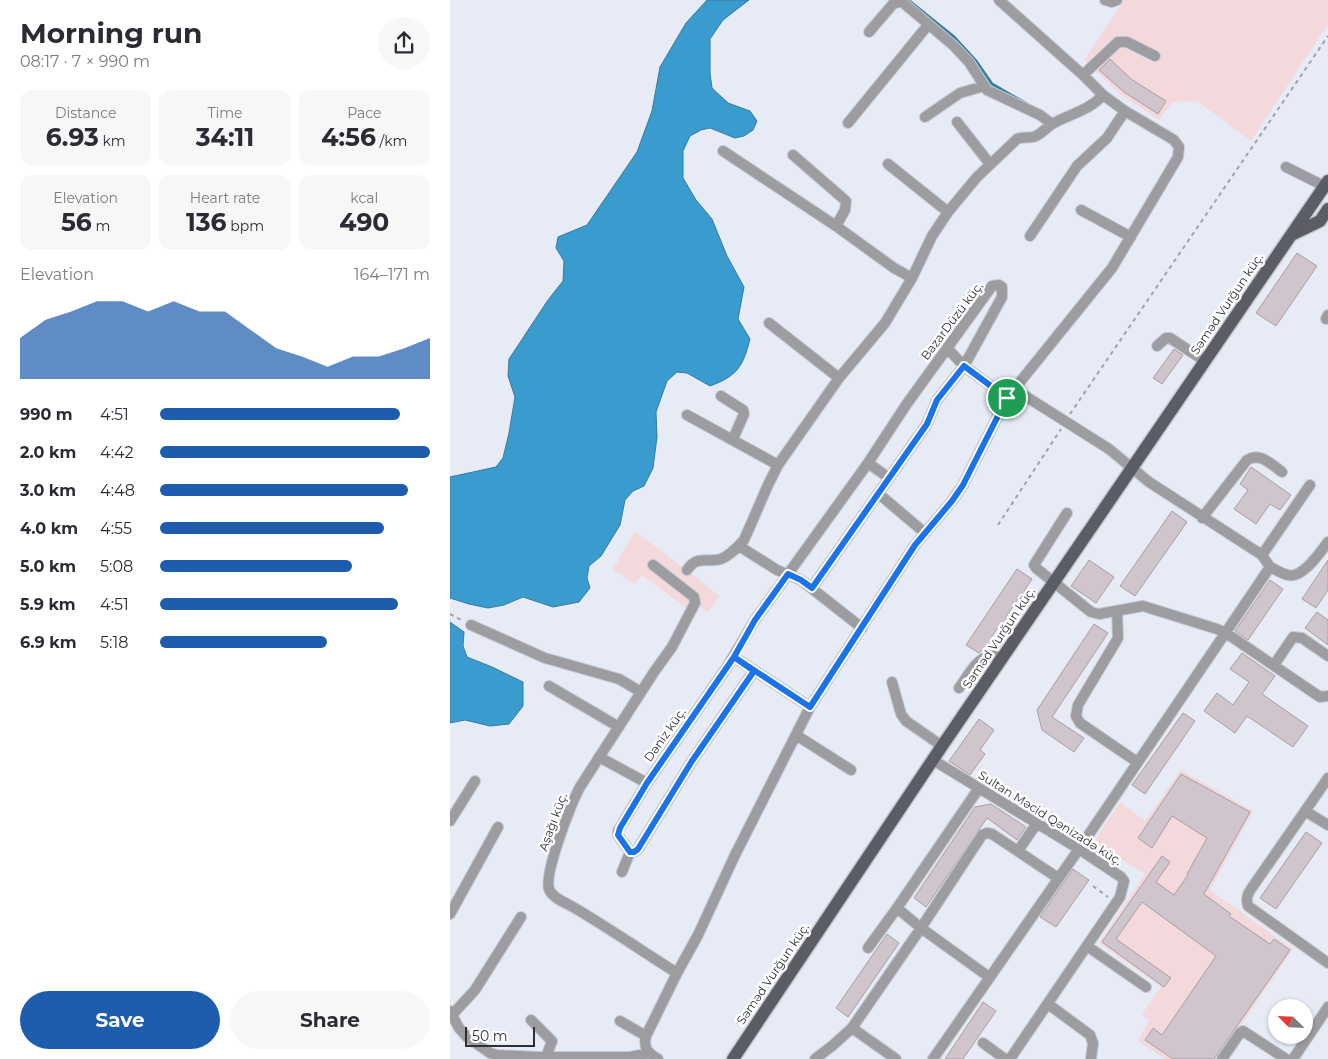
<!DOCTYPE html>
<meta charset="utf-8">
<style>
:root{--surface:#fff;--page:#f7f7f7;--text:#2b2b33;--muted:#7c7c81;--accent:#1e5cad}
body{margin:0;font-family:Montserrat,sans-serif;background:var(--page);color:var(--text);height:100vh;display:flex;flex-direction:column;font-size:19px;white-space:nowrap}
*{box-sizing:border-box;margin:0}
p{font-size:16px;color:var(--muted)}
.icon{flex:none;width:28px;height:28px;fill:none;stroke:currentColor;stroke-width:2;stroke-linecap:round;stroke-linejoin:round}
.map{position:relative;flex:1;overflow:hidden}
.side{display:flex;flex-direction:column;background:var(--surface);width:450px}
.side>*{flex:none}
.needle{width:32px;rotate:294deg}
.tools{position:absolute;left:818px;top:999px;display:grid;gap:10px}
.tools a{display:grid;place-items:center;width:45px;height:45px;border-radius:50%;background:var(--surface);box-shadow:0 1px 4px #0004;font-size:25px}
.scale{position:absolute;left:15px;bottom:12px;width:70px;box-sizing:border-box;padding-left:5px;border:2px solid #2f3035;border-top:0;font-size:14px;line-height:18px;white-space:nowrap;color:#2f3035;-webkit-text-stroke:4px #fff;paint-order:stroke}
.pin{position:absolute;display:grid;place-items:center;width:42px;height:42px;color:#fff;margin:-21px;border:2px solid #fff;border-radius:50%;box-shadow:0 1px 5px #0007}
.round{display:grid;place-items:center;flex:none;width:52px;height:52px;border-radius:26px;background:var(--page)}
.head{display:flex;align-items:center;justify-content:space-between;height:85px;padding:0 20px}
h1{font-size:28px;font-weight:700;line-height:38px}
.metrics{display:grid;grid-template-columns:repeat(3,1fr);gap:8px;height:85px;padding:5px 20px}
.metrics div{display:grid;align-content:center;border-radius:12px;background:var(--page);text-align:center}
.metrics b{font-size:25px;font-weight:700}
.metrics small{font-size:14px;font-weight:400}
.metrics p{font-size:14px}
.chart{height:140px;padding:10px 20px}
.chart p{display:flex;justify-content:space-between}
.chart svg{width:100%;height:90px;margin-top:5px;fill:var(--accent);opacity:.7}
.primary-button{display:flex;gap:10px;margin-top:auto;padding:10px 20px}
.primary-button a{flex:1;height:58px;border-radius:30px;background:var(--accent);color:#fff;font-size:20px;font-weight:700;line-height:58px;text-align:center}
.primary-button a+a{background:var(--page);color:var(--text)}
ul{padding:0 20px;list-style:none;font-size:16px}
li{display:grid;grid-template-columns:80px 60px 1fr;align-items:center;height:38px}
li i{height:12px;border-radius:6px;background:var(--accent)}
main{display:flex;flex:1;min-height:0}
.map>svg:first-child{display:block}
.industrial{fill:#f4d9dc}
.water{fill:#3a9bce;stroke:#377ba0}
.lines{fill:none;stroke-linecap:round;stroke-linejoin:round}
.stream{stroke:#377ba0;stroke-width:3}
.building{fill:#d1c5cd;stroke:#a99ea5}
.minor-casing{stroke:#c5c9d3;stroke-width:12}
.major-casing{stroke:#c5c9d3;stroke-width:15}
.path{stroke:#9fa2ab;stroke-width:2;stroke-dasharray:4 4;stroke-linecap:butt}
.minor{stroke:#9c9ca1;stroke-width:10}
.major{stroke:#5c5c65;stroke-width:12}
.route-casing{stroke:#fff;stroke-width:10}
.route{stroke:#1a73e8;stroke-width:6}
.labels{text-anchor:middle;stroke-width:5;stroke-linejoin:round;paint-order:stroke}
.street-label{font-size:12px;fill:#2f3035;stroke:#fff}
</style>
<main>
<section class="side">
<div class="head"><div><h1>Morning run</h1><p>08:17 · 7 × 990 m</p></div><a class="round"><svg class="icon" aria-label="share" viewBox="0 0 24 24"><path d="M12 15V3M7 8l5-5 5 5M5 13v7h14v-7"/></svg></a></div>
<div class="metrics">
<div><p>Distance</p><b>6.93<small> km</small></b></div>
<div><p>Time</p><b>34:11</b></div>
<div><p>Pace</p><b>4:56<small> /km</small></b></div>
</div>
<div class="metrics">
<div><p>Elevation</p><b>56<small> m</small></b></div>
<div><p>Heart rate</p><b>136<small> bpm</small></b></div>
<div><p>kcal</p><b>490</b></div>
</div>
<div class="chart"><p><span>Elevation</span>164–171 m</p>
<svg viewBox="0 0 160 44" preserveAspectRatio="none"><path d="M0 44V24L10 15L20 11L30 6L40 6L50 11L60 6L70 11L80 11L90 20L100 29L110 33L120 38L130 33L140 33L150 29L160 24V44z"/></svg>
</div>
<ul>
<li><b>990 m</b>4:51<i style="width:89%"></i></li>
<li><b>2.0 km</b>4:42<i style="width:100%"></i></li>
<li><b>3.0 km</b>4:48<i style="width:92%"></i></li>
<li><b>4.0 km</b>4:55<i style="width:83%"></i></li>
<li><b>5.0 km</b>5:08<i style="width:71%"></i></li>
<li><b>5.9 km</b>4:51<i style="width:88%"></i></li>
<li><b>6.9 km</b>5:18<i style="width:62%"></i></li>
</ul>
<div class="primary-button"><a>Save</a><a>Share</a></div>
</section>
<div class="map">
<svg width="878" height="1059" viewBox="0 0 878 1059">
<rect width="100%" height="100%" fill="#e6ebf6"/>
<!-- industrial -->
<path class="industrial" d="M674 0H878V24L801 141 747 101 723 102 709 120 670 94 634 60Z
M185 531 270 596 258 612 250 607 246 615 192 575 185 584 163 569Z
M731 770 803 811 760 890 843 949 768 1059H715L688 1041 699 1021 692 1014 711 987 649 943 695 874 644 842 670 802 695 821Z"/>
<!-- water -->
<path class="water" d="M257 0H299L273 20 260 39V73L262 88 278 103 300 111 307 121 303 130 294 136 285 138 260 128 251 130 240 136 233 151V178L246 200 262 219 277 256 294 287 288 319 300 339C293 367 287 376 260 386L237 373 227 372 217 381 206 412 207 437 203 468 194 486 183 491 175 500 170 525 151 556 139 566 137 578 140 588 129 602 103 607 73 597 54 605 38 608 19 604 0 598V477L46 467 53 458 59 433 65 397 58 376 59 359 98 300 113 281 114 261 106 248 108 237 137 225 187 152 202 111 210 67 236 23Z
M0 622 14 632 13 646 17 657 42 667 73 682V706L59 724 40 726 15 720 0 723Z"/>
<g class="lines">
<!-- stream -->
<path class="stream" d="M458 0 504 37 526 61 542 84 577 104"/>
</g>
<!-- building -->
<path class="building" d="M660 59 681 79 716 101 708 114 674 92 649 70Z
M847 253 867 266 826 326 806 313Z
M724 349 733 355 712 384 703 378Z
M801 467 841 495 830 510 820 504 806 524 784 509 798 490 790 484Z
M722 511 737 522 685 596 670 586Z
M639 560 664 577 646 603 621 586Z
M878 560V590L866 608 852 599Z
M567 569 582 579 574 591 577 593 572 602 568 599 555 618 559 620 553 629 549 626 540 639 543 642 538 649 534 648 529 653 516 645Z
M820 580 833 589 798 640 785 631Z
M867 612 878 620V645L855 628Z
M644 624 658 633 602 717 634 738 624 752 592 730 587 710Z
M792 653 825 676 812 694 858 726 843 747 797 716 785 733 754 711 767 693 783 705 799 682 780 669Z
M733 713 745 721 695 794 682 785Z
M529 719 544 730 530 750 535 754 520 775 499 761Z
M731 774 800 812 754 894 781 914 779 916 820 944 824 939 840 950 764 1059H723L695 1040 703 1028 712 1035 766 956 692 902 666 939 721 978 714 987 652 942 712 856 720 862 706 882 724 895 738 875 737 874 757 838 722 816 702 848 688 838Z
M541 804 576 827 567 840 537 818 476 907 464 898 525 807Z
M856 832 872 843 826 909 810 898Z
M623 869 639 880 606 927 590 917Z
M437 934 449 943 398 1017 386 1008Z
M533 1002 546 1011 513 1059H495Z"/>
<g class="lines">
<defs>
<path id="minor" d="M655 0 662 2 667 0
M419 32 443 4 451 1 504 46 519 62 537 90 590 115 602 124
M633 75 668 42H677L705 56
M475 117 510 93 534 86
M507 122 540 164
M398 123 478 25
M273 151 386 226 444 268 462 278
M343 155 396 201 395 210 386 226
M438 164 498 212
M836 167 874 186
M631 210 681 237
M580 236 627 166 657 138 675 111
M876 319 878 315
M319 323 389 378
M707 346 716 338H720L755 361
M497 348 514 366 557 398
M271 396 293 410 294 414 283 439
M237 415 328 465
M418 463 439 478
M429 494 475 533
M617 513 584 565 586 568 641 612 649 614 693 606 767 629 776 633 870 697 878 696
M752 518 797 460C810 452 821 464 832 472
M289 546 327 570 351 580 412 628
M812 555 860 485
M203 565 244 597 245 603 222 647 204 672 130 787C121 804 94 873 99 889 102 898 116 903 123 907 159 928 192 951 227 973
M820 567C825 569 832 574 838 575 853 579 870 552 878 542
M237 570C246 557 252 561 265 560 275 560 288 547 294 540L318 485 328 465 389 378 435 323 462 278 482 236 498 212 527 177 567 139C573 136 580 139 586 136 592 133 596 128 602 124 619 114 639 111 653 95
M667 611 668 638 628 705 626 716 630 723 687 762
M21 625 95 658 169 679 191 692
M284 657 360 707
M824 665 843 637 852 638 878 656
M304 671 242 761 188 849 184 852H180L168 835V831L197 783 277 667 305 620 418 463 456 405 542 286 549 285 552 287V297L514 366 487 400 477 424 362 588
M442 682 451 714 456 721 492 746
M99 686 169 727
M509 688C517 678 526 658 540 656 544 655 549 657 553 657
M346 735 401 770
M149 757 197 783
M483 760 629 849 671 877 674 881 670 897 560 1059
M878 778 801 889C797 895 796 899 798 906L878 963
M529 788 447 908 471 928 539 977
M855 811 878 825
M0 821 25 781
M568 851 587 823
M172 872 180 852
M0 914 48 827
M637 946 696 987
M418 948 447 908
M598 1004 640 1035 643 1043 641 1059
M0 1011 9 1028 17 1037 40 1053 47 1055 88 1057H180L199 1053
M2 1015 25 990 71 917
M81 1020 102 1041 96 1057
M170 1021 196 1036
M402 1028 446 1059
M533 1043 555 1059
M208 1059C198 1053 193 1048 196 1036L227 973 248 935 285 855 360 707 465 545 502 501 513 485 557 398 662 268 728 157 729 147 724 140 675 111 653 95 633 75 549 0
M365 1059 382 1046 402 1028 471 928 532 835 537 833 542 834 608 878
M483 1059 629 849 820 567 812 555 699 482 659 449 572 394 565 387
M772 1059 790 1033 793 1031 836 1059
M843 1059 878 1007"/>
<path id="major" d="M870 221 878 209
M841 235 870 221
M283 1059 492 746 878 181"/>
</defs>
<!-- minor casing -->
<use href="#minor" class="minor-casing"/>
<!-- major casing -->
<use href="#major" class="major-casing"/>
<!-- path -->
<path class="path" d="M620 414 878 36
M548 525 611 429
M0 614 13 621
M643 886 658 897"/>
<!-- minor -->
<use href="#minor" class="minor"/>
<!-- major -->
<use href="#major" class="major"/>
</g>
<g class="lines">
<defs>
<path id="route" d="M557 398 514 366 487 400 477 424 362 588 351 580 338 574 305 620 284 657 304 671 242 761 188 849 184 852H180L168 835 170 828 197 783 284 657 360 707 465 545 502 501 513 485 557 398"/>
</defs>
<!-- route casing -->
<use href="#route" class="route-casing"/>
<!-- route -->
<use href="#route" class="route"/>
</g>
<g class="labels">
<!-- street labels -->
<g class="street-label">
<text transform="translate(777 304) rotate(-56)" y="4">Səməd Vurğun küç.</text>
<text transform="translate(502 321) rotate(-53)" y="4">BazarDüzü küç.</text>
<text transform="translate(549 638) rotate(-56)" y="4">Səməd Vurğun küç.</text>
<text transform="translate(215 735) rotate(-55)" y="4">Dəniz küç.</text>
<text transform="translate(600 818) rotate(32)" y="4">Sultan Məcid Qənizadə küç.</text>
<text transform="translate(103 822) rotate(-70)" y="4">Aşağı küç.</text>
<text transform="translate(323 974) rotate(-56)" y="4">Səməd Vurğun küç.</text>
</g>
</g>
</svg>
<div class="tools">
<a><svg class="needle" viewBox="-14 -14 28 28"><path d="M0-13l5 13h-10z" fill="#e53935"/><path d="M0 13l5-13h-10z" fill="#7c7c81"/></svg></a>
</div>
<div class="scale">50 m</div>
<div class="pin" style="left:557px;top:398px;background:#1e9e55"><svg class="icon" aria-label="arrive" viewBox="0 0 24 24"><path d="M6 21V4h12l-3 4 3 4H6"/></svg></div>
</div>
</main>
